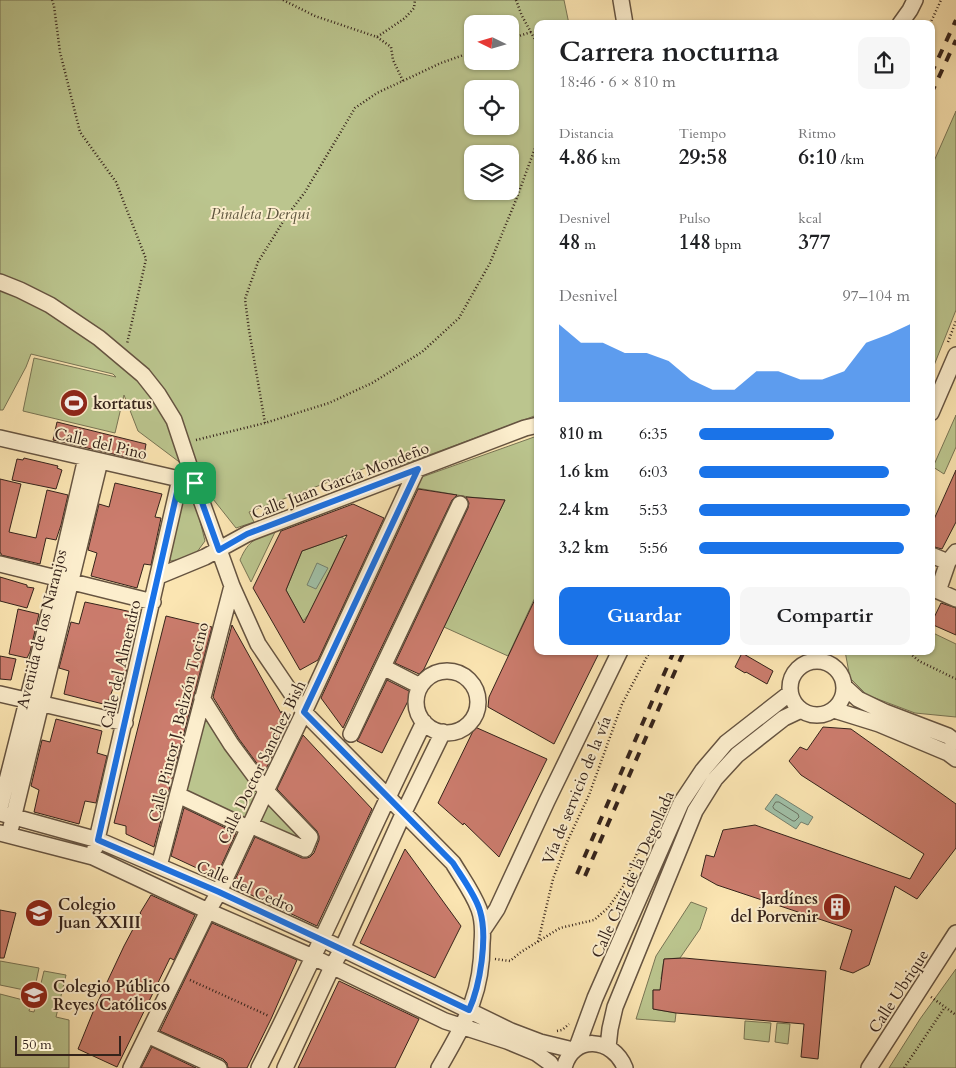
<!DOCTYPE html>
<html lang="es">
<meta charset="utf-8">
<style>
:root{--surface:#fff;--page:#f6f6f6;--text:#202124;--muted:#757577;--accent:#1a73e8}
body{margin:0;font-family:Cardo,serif;background:var(--page);color:var(--text);height:100vh;display:flex;flex-direction:column;font-size:19px;white-space:nowrap}
*{box-sizing:border-box;margin:0}
p{font-size:16px;color:var(--muted)}
.icon{flex:none;width:28px;height:28px;fill:none;stroke:currentColor;stroke-width:2;stroke-linecap:round;stroke-linejoin:round}
.map{position:relative;flex:1;overflow:hidden}
.drawer{position:absolute;left:534px;top:20px;width:401px;height:635px;display:flex;flex-direction:column;background:var(--surface);border-radius:10px;box-shadow:0 1px 4px #0004}
.drawer>*{flex:none}
.needle{width:32px;rotate:275deg}
.buttons{position:absolute;left:464px;top:15px;display:grid;gap:10px}
.buttons a{display:grid;place-items:center;width:55px;height:55px;border-radius:10px;background:var(--surface);box-shadow:0 1px 4px #0004;font-size:25px}
.scale{position:absolute;left:15px;bottom:12px;width:106px;box-sizing:border-box;padding-left:5px;border:2px solid #35231b;border-top:0;font-size:14px;line-height:18px;white-space:nowrap;color:#35231b;-webkit-text-stroke:4px #fceecd;paint-order:stroke}
.pin{position:absolute;display:grid;place-items:center;width:42px;height:42px;color:#fff;margin:-21px;border-radius:10px;box-shadow:0 2px 8px #0006}
.round{display:grid;place-items:center;flex:none;width:52px;height:52px;border-radius:10px;background:var(--page)}
.overview{display:flex;align-items:center;justify-content:space-between;height:85px;padding:0 25px}
h1{font-size:28px;font-weight:800;line-height:38px}
.stats{display:grid;grid-template-columns:repeat(3,1fr);gap:8px;height:85px;padding:5px 25px}
.stats div{display:grid;align-content:center}
.stats b{font-size:21px;font-weight:800}
.stats small{font-size:14px;font-weight:400}
.stats p{font-size:14px}
.chart{height:140px;padding:10px 25px}
.chart p{display:flex;justify-content:space-between}
.chart svg{width:100%;height:90px;margin-top:5px;fill:var(--accent);opacity:.7}
.action{display:flex;gap:10px;margin-top:auto;padding:10px 25px}
.action a{flex:1;height:58px;border-radius:10px;background:var(--accent);color:#fff;font-size:20px;font-weight:800;line-height:58px;text-align:center}
.action a+a{background:var(--page);color:var(--text)}
ul{padding:0 25px;list-style:none;font-size:16px}
li{display:grid;grid-template-columns:80px 60px 1fr;align-items:center;height:38px}
li i{height:12px;border-radius:6px;background:var(--accent)}
.map>svg:first-child{display:block}
.green{fill:#bbc58e;stroke:#787454;fill-rule:evenodd}
.water{fill:#a0c0a7;stroke:#75816f}
.lines{fill:none;stroke-linecap:round;stroke-linejoin:round}
.shore{stroke:#6a7261;stroke-width:1}
.building{fill:#cb7c6d;stroke:#35231b;fill-rule:evenodd}
.minor-casing{stroke:#665441;stroke-width:18}
.path{stroke:#35231b;stroke-width:2.5;stroke-dasharray:1 2.5;stroke-linecap:butt}
.minor{stroke:#fceecd;stroke-width:15}
.rail{stroke:#35231b;stroke-width:4;stroke-dasharray:9 9;stroke-linecap:butt}
.route-casing{stroke:#fff;stroke-width:10}
.route{stroke:#1a73e8;stroke-width:6}
.labels{text-anchor:middle;stroke-width:4;stroke-linejoin:round;paint-order:stroke}
.park-label{font-size:16px;font-style:italic;fill:#5d543e;stroke:#fceecd}
.poi-label{font-size:16px;font-weight:bold;fill:#35231b;stroke:#fceecd;text-anchor:start}
.street-label{font-size:16px;fill:#35231b;stroke:#fceecd}
</style>
<div class="map">
<svg width="956" height="1068" viewBox="0 0 956 1068">
<rect width="100%" height="100%" fill="#fbe5b2"/>
<filter id="stains"><feTurbulence type="fractalNoise" baseFrequency=".004" numOctaves="4"/><feColorMatrix values="0 0 0 0 .2 0 0 0 0 .09 0 0 0 0 .02 0 0 0 .5 -.17"/></filter>
<radialGradient id="worn" r=".72"><stop offset=".6" stop-color="#630" stop-opacity="0"/><stop offset="1" stop-color="#630" stop-opacity=".3"/></radialGradient>
<!-- green -->
<path class="green" d="M0 0H564L569 24H538L537 415 394 468 384 461 249 512 254 522 236 528 190 470 138 431 124 395 115 433 23 411 34 358 116 377 113 374 31 354 26 367 3 410H0ZM472 24H510V61H472ZM472 89H510V126H472ZM472 154H510V191H472Z
M956 111V310L931 373V168Z
M956 415V447L944 474 933 467Z
M537 436V593L508 656 444 627 505 500 469 497 417 488 422 477Z
M183 499H188L195 501 205 541 194 556 171 561 168 556Z
M276 530 251 582 240 560C249 539 256 539 276 530Z
M341 537 345 539 309 614 303 621 286 590 302 551Z
M931 632 956 644V717L915 713 867 695 850 678 845 651H931Z
M205 708 260 790 245 821 184 792Z
M267 799 305 837 303 843 257 824Z
M691 902 707 908 700 929 680 958 664 959 661 979 672 980 671 990H653V1009L676 1013 675 1022 636 1019 656 956Z
M0 961 39 968 34 992 0 985Z
M956 969V1068H889L920 1019Z
M44 971 66 975 56 1017 69 1020V1068H0V994L31 1002 29 1011 34 1012Z
M745 1021 771 1023 769 1042 744 1039Z
M777 1023 790 1024 788 1044 775 1042Z"/>
<!-- water -->
<path class="water" d="M317 563 328 568 316 589 307 585Z
M776 794 813 817 808 825 801 822 796 829 765 809Z"/>
<g class="lines">
<!-- shore -->
<path class="shore" d="M776 802H779L798 814 799 817 795 821H793L774 809 773 807Z"/>
</g>
<!-- building -->
<path class="building" d="M57 422 146 444 143 461 53 440Z
M24 458 58 466 57 468 62 470 56 489 12 480 17 459 23 460Z
M956 470V522L942 549 931 546V526Z
M0 479 21 484 9 532 36 538 47 490 68 495 61 525 56 540 46 538 40 564 1 555V553H0Z
M115 483 162 494 155 517 161 518 151 565 144 564 137 588 91 576 97 553 88 550 99 504 109 507Z
M418 489 457 495 452 500 343 728 321 698Z
M466 497 505 500 424 669 419 674 395 663 468 508 469 503Z
M353 504 384 518 318 660 300 670 253 588 281 531ZM347 535 327 577 304 623 286 590 302 551Z
M0 577 27 585V587L34 588 27 608 0 601Z
M538 593V651H600L554 744 488 707 489 697Z
M85 602 132 612 126 636 134 638 123 685 115 683 107 705 64 694 69 671 59 668 71 622 79 624Z
M941 603 956 608V635L931 624Z
M18 609 39 614 30 652 27 658 9 654Z
M166 616 212 627 154 847 126 834V826L114 823Z
M232 625 281 713 282 711 290 720 264 773 239 739 213 697Z
M742 653 773 671 767 684 746 672 745 673 735 667Z
M0 656 16 659 11 680 0 679Z
M387 680 411 692V695L382 753 357 741 359 738Z
M56 719 102 731 97 753 107 756 96 803 85 801 79 824 34 812 39 790 31 786 42 740 50 742Z
M475 727 547 759 499 857 464 823 463 825 438 803Z
M823 727 851 729 956 804V848L917 899 895 886 869 965 853 973 840 969 852 930 717 885 701 876 706 855 714 857 723 830 755 825 910 879 924 854 801 775 789 761 800 747 807 750Z
M303 735 372 809 317 926 232 886 255 837 302 858H307L310 857 314 853 319 840V836L317 831 277 789Z
M184 808 236 833 216 877 171 856Z
M405 849 461 926 435 978 360 943Z
M151 895 195 915 174 960 170 958 117 1067 78 1049 93 1012 124 946 141 914 140 913Z
M0 910 16 913 4 958H0Z
M212 923 297 960 271 1019 247 1068H228L227 1063 223 1059 160 1031Z
M684 958 826 971 818 1059 801 1057 804 1024 676 1013 653 1009V990H660L664 959Z
M339 981 419 1019 395 1068H298Z
M152 1047 196 1068H141Z"/>
<g class="lines">
<defs>
<path id="minor" d="M621 0 625 24
M900 24 910 10 915 0
M0 282 20 290 50 305 99 338 143 375 158 394 174 420 195 483 232 586 258 644 304 712 453 863C462 878 473 893 479 909 483 920 483 932 482 943 482 964 479 984 472 1003 464 1026 451 1047 439 1068
M931 413 956 355
M0 438 188 481
M956 552 948 562 938 591 956 599
M931 555 948 562
M0 564 153 602
M159 576 205 557 247 534 525 428 538 425
M790 688a27 27 0 1 1 54 0a27 27 0 1 1-54 0Z
M383 667 420 686
M416 702a31 31 0 1 1 62 0a31 31 0 1 1-62 0Z
M845 687 858 699 885 712 948 736 956 742
M0 694 125 723
M202 698 231 744 266 791 310 837 305 849 250 825
M834 710 879 724 948 753 956 759
M351 734 460 504
M178 795 248 828
M0 808 58 579 86 458
M0 813 98 840 219 892 322 939 511 1031 540 1042 573 1050
M11 827 100 461
M0 833 93 857 208 911 313 957 445 1021 507 1041 536 1053 550 1063 553 1068
M95 848 180 479
M159 866 232 586
M483 930 497 909 547 801 620 651
M147 1035 219 1068
M577 1047 595 998 681 803 703 770 726 743 790 693
M608 1047 610 1029 615 1007 695 811 715 779 737 755 784 718 801 710
M131 1068 208 911 219 892 266 791 304 712 417 469
M259 1068C317 954 368 837 424 722
M285 1068 332 967 342 949 404 812 443 732
M564 1068C572 1034 613 1037 625 1068
M869 1068 956 933"/>
</defs>
<!-- minor casing -->
<use href="#minor" class="minor-casing"/>
<!-- path -->
<path class="path" d="M52 0 54 6 60 52 80 132 116 182 146 259 127 344
M283 0 315 16 377 37 405 18 414 8 415 0
M516 0 522 16 538 45
M930 24 941 0
M377 37 391 47 393 60 403 81
M510 39 531 32
M948 342 956 321
M265 423 249 330 245 299 258 262 286 217 305 192 355 108 377 93 441 63 472 52
M196 440 265 423 329 403 372 383 422 352 459 318 490 263 516 200 538 140
M907 651 919 661 956 679
M538 942 553 879 567 842 589 795 622 704 650 651
M495 959 510 961 521 952 560 928 594 920 608 908 624 885 637 853 643 852
M190 980 269 1016
M931 997 956 1015
M557 1031 562 1030 569 1024
M904 1068 945 1007"/>
<!-- minor -->
<use href="#minor" class="minor"/>
<!-- rail -->
<path class="rail" d="M931 74 956 20
M931 94 956 40
M577 874 674 651
M585 876 684 651"/>
</g>
<g class="lines">
<defs>
<path id="route" d="M418 469 304 712 453 863C461 876 476 896 480 911 488 937 480 986 469 1010L322 940 219 892 98 840 180 479 195 483 219 550 247 534Z"/>
</defs>
<!-- route casing -->
<use href="#route" class="route-casing"/>
<!-- route -->
<use href="#route" class="route"/>
</g>
<!-- icons -->
<defs>
<symbol id="stadium-disc" viewBox="-11 -11 22 22"><circle r="9.5" fill="#8f2418" stroke="#fceecd"/><path d="M0-5a6.5 5 0 1 0 0 10a6.5 5 0 1 0 0-10ZM-3.5-1.8h7v3.6h-7Z" fill="#fff"/></symbol>
<symbol id="building-disc" viewBox="-11 -11 22 22"><circle r="9.5" fill="#8f2418" stroke="#fceecd"/><path d="M-4-6H4V6H1V3H-1V6H-4ZM-2.5-4.3h1.7v1.8h-1.7ZM.8-4.3h1.7v1.8H.8ZM-2.5-1h1.7V.8h-1.7ZM.8-1h1.7V.8H.8Z" fill="#fff"/></symbol>
<symbol id="school-disc" viewBox="-11 -11 22 22"><circle r="9.5" fill="#8f2418" stroke="#fceecd"/><path d="M0-5L7-2L0 1L-7-2ZM-4 1L0 2.5L4 1V4Q0 6-4 4Z" fill="#fff"/></symbol>
</defs>
<g fill-rule="evenodd">
<use href="#stadium-disc" x="58" y="387" width="32" height="32"/>
<use href="#building-disc" x="821" y="891" width="32" height="32"/>
<use href="#school-disc" x="23" y="897" width="32" height="32"/>
<use href="#school-disc" x="18" y="979" width="32" height="32"/>
</g>
<g class="labels">
<!-- park labels -->
<g class="park-label">
<text x="260" y="219">Pinaleta Derqui</text>
</g>
<!-- poi labels -->
<g class="poi-label">
<text x="93" y="409">kortatus</text>
<text x="818" y="904" text-anchor="end">Jardínes<tspan x="818" dy="18">del Porvenir</tspan></text>
<text x="58" y="910">Colegio<tspan x="58" dy="18">Juan XXIII</tspan></text>
<text x="53" y="992">Colegio Público<tspan x="53" dy="18">Reyes Católicos</tspan></text>
</g>
<!-- street labels -->
<g class="street-label">
<text transform="translate(101 443) rotate(13)" y="6">Calle del Pino</text>
<text transform="translate(340 480) rotate(-21)" y="6">Calle Juan García Mondeño</text>
<text transform="translate(41 629) rotate(-76)" y="6">Avenida de los Naranjos</text>
<text transform="translate(120 664) rotate(-77)" y="6">Calle del Almendro</text>
<text transform="translate(178 722) rotate(-76)" y="6">Calle Pintor J. Belizón Tocino</text>
<text transform="translate(261 762) rotate(-64)" y="6">Calle Doctor Sanchez Bish</text>
<text transform="translate(576 790) rotate(-68)" y="6">Vía de servicio de la vía</text>
<text transform="translate(632 874) rotate(-66)" y="6">Calle Cruz de la Degollada</text>
<text transform="translate(246 886) rotate(24)" y="6">Calle del Cedro</text>
<text transform="translate(898 991) rotate(-57)" y="6">Calle Ubrique</text>
</g>
</g>
<rect width="100%" height="100%" filter="url(#stains)"/>
<rect width="100%" height="100%" fill="url(#worn)"/>
</svg>
<div class="buttons">
<a><svg class="needle" viewBox="-14 -14 28 28"><path d="M0-13l5 13h-10z" fill="#e53935"/><path d="M0 13l5-13h-10z" fill="#757577"/></svg></a>
<a><svg class="icon" aria-label="locate" viewBox="0 0 24 24"><circle cx="12" cy="12" r="6"/><path d="M12 2v4M12 18v4M2 12h4M18 12h4"/></svg></a>
<a><svg class="icon" aria-label="layers" viewBox="0 0 24 24"><path d="M12 4l9 5-9 5-9-5zM3 14l9 5 9-5"/></svg></a>
</div>
<div class="scale">50 m</div>
<div class="pin" style="left:195px;top:483px;background:#1e9e55"><svg class="icon" aria-label="arrive" viewBox="0 0 24 24"><path d="M6 21V4h12l-3 4 3 4H6"/></svg></div>
<section class="drawer">
<div class="overview"><div><h1>Carrera nocturna</h1><p>18:46 · 6 × 810 m</p></div><a class="round"><svg class="icon" aria-label="share" viewBox="0 0 24 24"><path d="M12 15V3M7 8l5-5 5 5M5 13v7h14v-7"/></svg></a></div>
<div class="stats">
<div><p>Distancia</p><b>4.86<small> km</small></b></div>
<div><p>Tiempo</p><b>29:58</b></div>
<div><p>Ritmo</p><b>6:10<small> /km</small></b></div>
</div>
<div class="stats">
<div><p>Desnivel</p><b>48<small> m</small></b></div>
<div><p>Pulso</p><b>148<small> bpm</small></b></div>
<div><p>kcal</p><b>377</b></div>
</div>
<div class="chart"><p><span>Desnivel</span>97–104 m</p>
<svg viewBox="0 0 160 44" preserveAspectRatio="none"><path d="M0 44V6L10 15L20 15L30 20L40 20L50 24L60 33L70 38L80 38L90 29L100 29L110 33L120 33L130 29L140 15L150 11L160 6V44z"/></svg>
</div>
<ul>
<li><b>810 m</b>6:35<i style="width:64%"></i></li>
<li><b>1.6 km</b>6:03<i style="width:90%"></i></li>
<li><b>2.4 km</b>5:53<i style="width:100%"></i></li>
<li><b>3.2 km</b>5:56<i style="width:97%"></i></li>
</ul>
<div class="action"><a>Guardar</a><a>Compartir</a></div>
</section>
</div>
